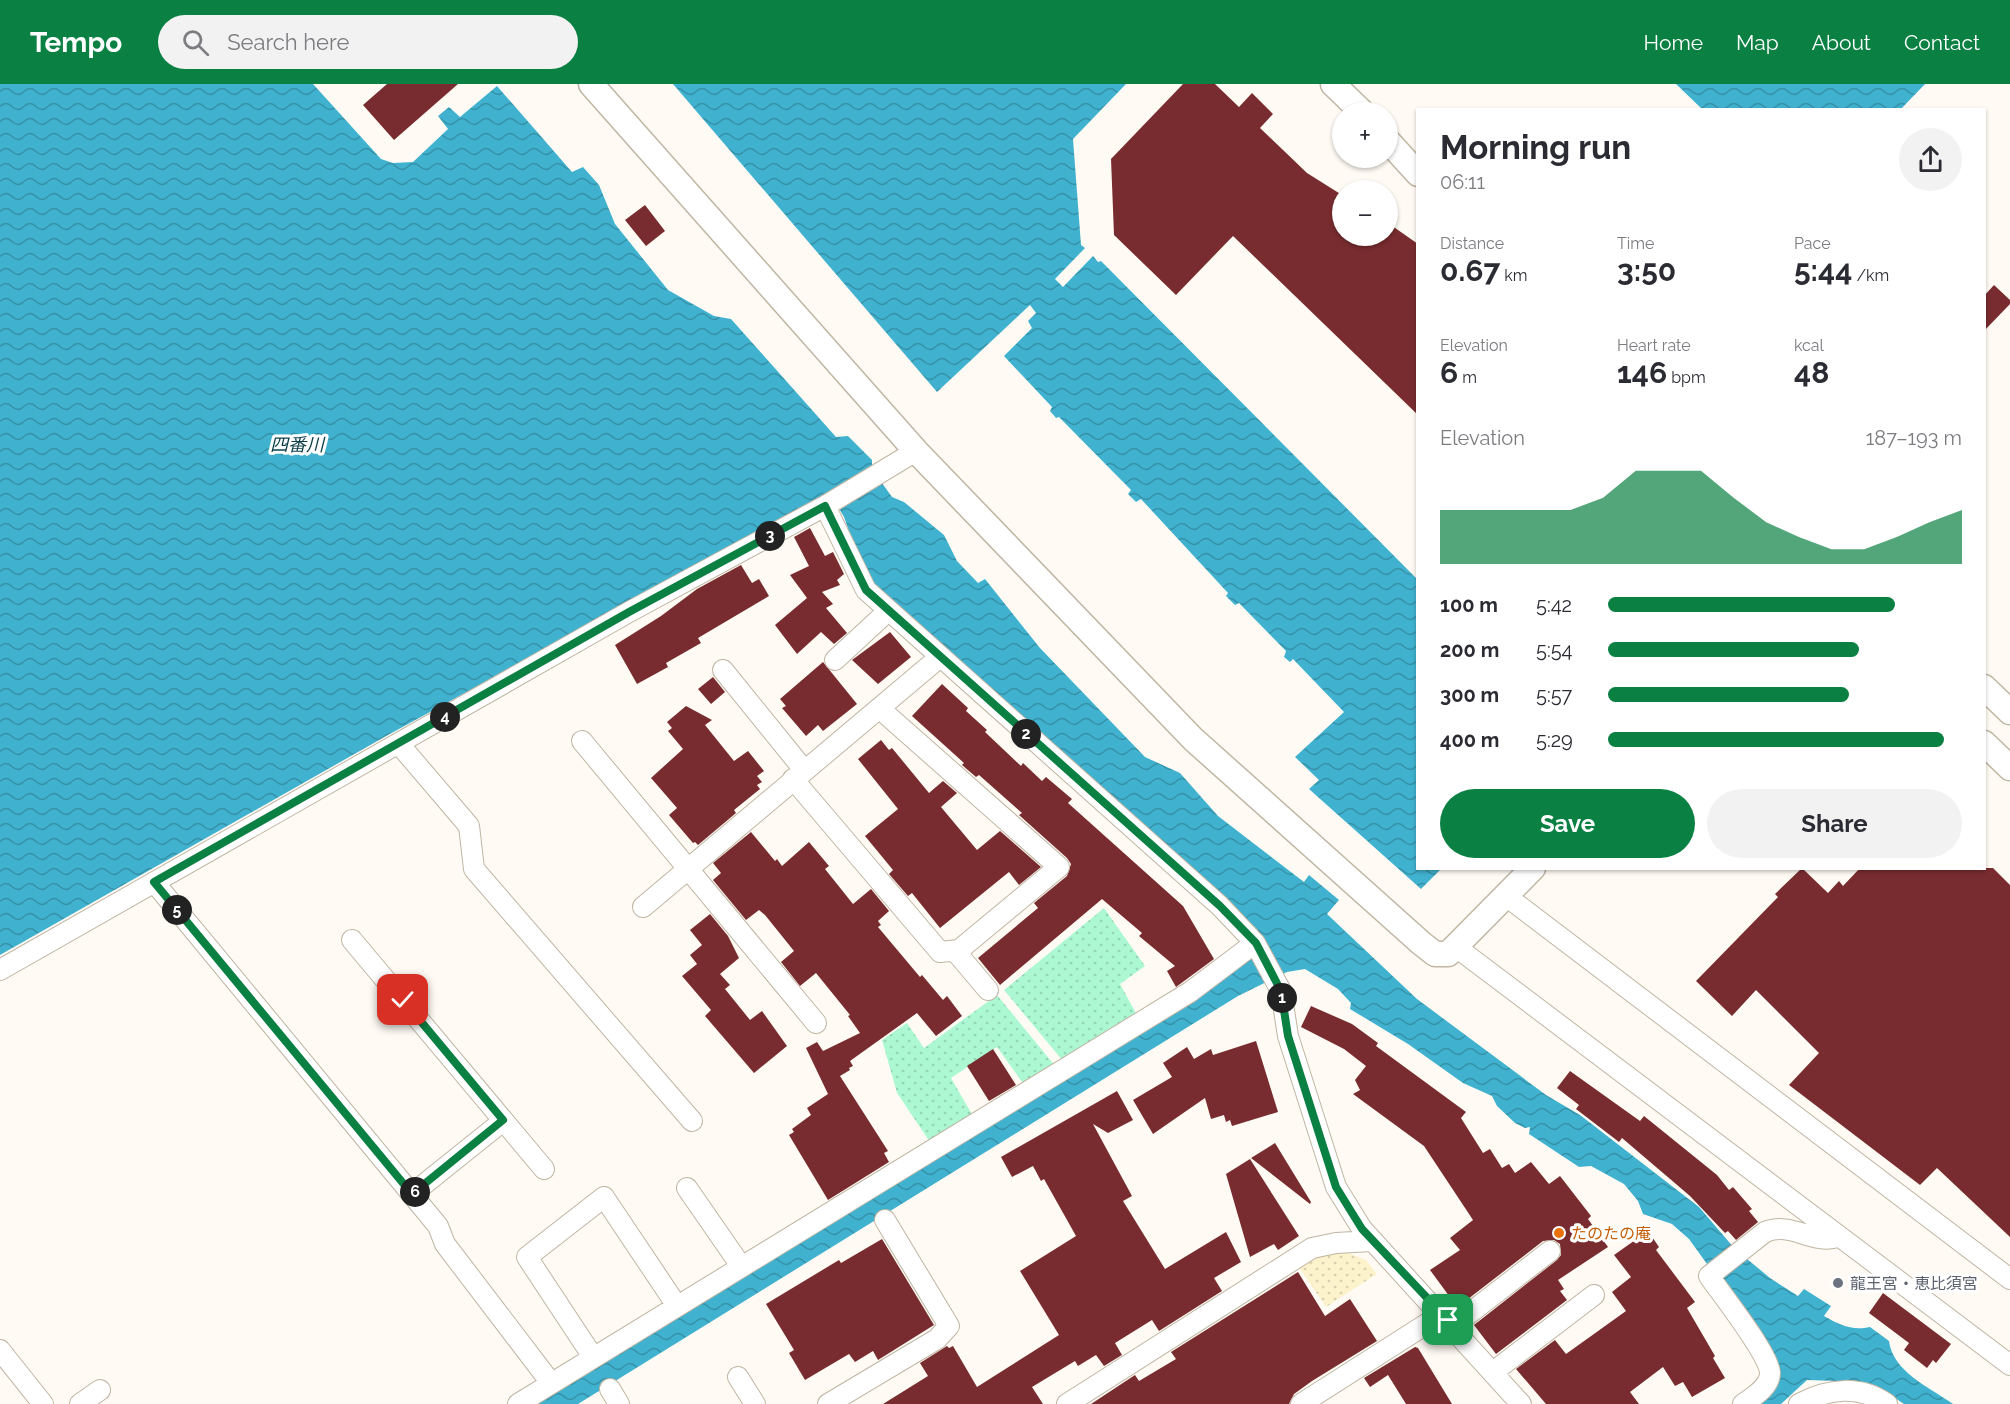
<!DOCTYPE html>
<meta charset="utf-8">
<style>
:root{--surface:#fff;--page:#f2f2f3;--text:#2b2b33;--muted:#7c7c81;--accent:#0b8043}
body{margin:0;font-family:Raleway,"Noto Sans JP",sans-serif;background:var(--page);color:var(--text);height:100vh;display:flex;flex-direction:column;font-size:22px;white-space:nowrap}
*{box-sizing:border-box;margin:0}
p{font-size:20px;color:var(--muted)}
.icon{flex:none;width:33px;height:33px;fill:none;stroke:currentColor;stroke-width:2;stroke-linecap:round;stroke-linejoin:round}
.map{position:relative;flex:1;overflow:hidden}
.side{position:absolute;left:1416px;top:24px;width:570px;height:762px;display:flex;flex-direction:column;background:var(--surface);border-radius:0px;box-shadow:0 2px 4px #0004}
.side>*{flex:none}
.fabs{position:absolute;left:1332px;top:18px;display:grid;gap:12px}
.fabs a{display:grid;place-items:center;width:66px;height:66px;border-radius:50%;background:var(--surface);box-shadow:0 2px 4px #0004;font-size:30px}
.pin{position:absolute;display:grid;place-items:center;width:51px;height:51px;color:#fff;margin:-26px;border-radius:12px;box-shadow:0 3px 9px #0006}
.km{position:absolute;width:30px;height:30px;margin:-15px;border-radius:50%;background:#222;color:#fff;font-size:16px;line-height:30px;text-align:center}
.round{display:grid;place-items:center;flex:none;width:63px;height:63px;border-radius:32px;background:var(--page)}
.headline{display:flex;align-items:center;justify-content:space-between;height:102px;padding:0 24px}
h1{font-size:33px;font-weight:700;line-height:45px}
.stats{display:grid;grid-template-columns:repeat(3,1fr);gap:9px;height:102px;padding:6px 24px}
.stats div{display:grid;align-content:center}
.stats b{font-size:30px;font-weight:700}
.stats small{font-size:16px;font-weight:400}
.stats p{font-size:16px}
.chart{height:168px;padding:12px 24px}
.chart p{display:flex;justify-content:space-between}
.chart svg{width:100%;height:108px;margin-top:6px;fill:var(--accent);opacity:.7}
.primary-button{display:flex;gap:12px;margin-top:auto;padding:12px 24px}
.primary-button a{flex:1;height:69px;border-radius:36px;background:var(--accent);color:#fff;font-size:24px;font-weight:700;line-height:69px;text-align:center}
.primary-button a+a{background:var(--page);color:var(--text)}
ul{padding:0 24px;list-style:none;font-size:20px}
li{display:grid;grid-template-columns:96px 72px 1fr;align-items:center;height:45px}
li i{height:15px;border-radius:8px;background:var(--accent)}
header{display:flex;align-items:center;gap:36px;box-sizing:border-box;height:84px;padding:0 30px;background:var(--accent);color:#fff}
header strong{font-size:28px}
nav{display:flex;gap:33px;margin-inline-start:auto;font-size:21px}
.search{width:420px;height:54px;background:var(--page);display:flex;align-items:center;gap:15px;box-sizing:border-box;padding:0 21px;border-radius:33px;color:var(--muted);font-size:22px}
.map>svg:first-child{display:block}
.grass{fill:url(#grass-dots)}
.sand{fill:url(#sand-dots)}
.water{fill:url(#water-waves)}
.building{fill:#792c2f}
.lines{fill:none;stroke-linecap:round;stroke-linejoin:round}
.minor-casing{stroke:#bfb5a3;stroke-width:22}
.tertiary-casing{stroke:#bfb5a3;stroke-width:27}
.minor{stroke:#fff;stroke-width:20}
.tertiary{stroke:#fff;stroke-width:24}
.route-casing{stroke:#fff;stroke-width:12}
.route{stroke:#0b8043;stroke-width:8}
.food-dot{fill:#e8710a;stroke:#fff;stroke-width:2}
.worship-dot{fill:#6b7280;stroke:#fff;stroke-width:2}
.labels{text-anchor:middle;stroke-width:6;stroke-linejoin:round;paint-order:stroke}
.food-label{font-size:16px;fill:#c56008;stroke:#fff;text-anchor:start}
.worship-label{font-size:16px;fill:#5b616d;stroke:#fff;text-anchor:start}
.water-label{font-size:18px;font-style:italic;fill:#093d49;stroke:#fff}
</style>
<header>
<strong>Tempo</strong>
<div class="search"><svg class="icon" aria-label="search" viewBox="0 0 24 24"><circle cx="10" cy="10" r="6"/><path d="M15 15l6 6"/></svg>Search here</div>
<nav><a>Home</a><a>Map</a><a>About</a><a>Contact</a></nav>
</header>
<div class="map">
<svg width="2010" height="1320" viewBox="0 0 2010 1320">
<defs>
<pattern id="grass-dots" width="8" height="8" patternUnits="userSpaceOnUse" patternTransform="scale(1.5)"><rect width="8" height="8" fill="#acf8d3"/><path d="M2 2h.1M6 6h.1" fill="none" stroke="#94d5b5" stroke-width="1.8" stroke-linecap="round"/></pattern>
<pattern id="sand-dots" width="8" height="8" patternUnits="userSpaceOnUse" patternTransform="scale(1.5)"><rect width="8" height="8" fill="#fcf2cc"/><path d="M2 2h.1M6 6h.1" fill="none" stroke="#d8d0af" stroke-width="1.8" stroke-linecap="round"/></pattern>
<pattern id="water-waves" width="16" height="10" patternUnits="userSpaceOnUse" patternTransform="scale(1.5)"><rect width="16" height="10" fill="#40b2cf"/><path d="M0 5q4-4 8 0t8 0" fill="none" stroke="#3691a8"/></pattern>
</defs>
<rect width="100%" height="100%" fill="#fffbf4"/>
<!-- grass -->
<path class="grass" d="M1104 824 1145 882 1120 900 1137 931 1063 977 1004 906Z
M997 911 1056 983 1025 1002 997 963 951 994 973 1032 930 1058 897 1009 882 956 907 939 924 964Z"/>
<!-- sand -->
<path class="sand" d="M1345 1168 1366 1176 1377 1190 1326 1223 1298 1182 1315 1171Z"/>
<!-- water -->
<path class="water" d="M0 0H313L381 75 393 79 413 78 448 45 438 32 449 23 460 33 497 2 572 88 583 83 599 101 615 140 668 206 714 232 731 235 836 353 848 352 872 376V385L892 413 904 418 944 451 957 477 978 499 985 495 1040 564 1145 673 1180 689 1218 732 1304 798 1309 791 1339 816 1327 830 1417 915 1546 1011 1580 1031 1699 1123 1735 1165 1770 1194 1798 1212 1804 1205 1831 1222 1824 1232C1840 1241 1852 1247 1870 1243L1889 1257C1893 1288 1929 1303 1953 1320H1904L1877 1302 1865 1298 1807 1296 1781 1320H1752L1772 1303 1780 1287 1774 1273 1689 1155 1672 1140 1643 1130 1638 1117 1624 1100 1591 1082 1579 1083 1529 1050 1530 1043 1525 1044 1515 1039 1497 1022 1492 1012 1463 999 1408 960 1350 925 1351 919 1338 905 1305 885 1287 888 1238 912 578 1320H535L1266 860 1257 845 867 498 844 433 830 409 388 651 0 871Z
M673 0H1126L1073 55 1081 161 1085 164 1055 195 1063 203 1093 172 1098 178 1101 177 1417 495 1418 784 1441 785 1421 805 1309 705 1319 696 1295 673 1344 628 1293 575 1290 578 1284 573 1286 567 1239 519 1235 521 1226 512 1228 509 1141 415 1136 418 1128 410 1131 406 1059 333 1056 334 1050 327 1052 323 1004 272 1032 244 1028 237 1036 229 1030 221 937 308Z
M1676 0H1925L1901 25 1703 26Z"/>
<!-- building -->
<path class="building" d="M387 0H458L394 56 363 21Z
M1183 0H1215L1239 23 1252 9 1273 30 1260 44 1307 89 1342 111V152H1388V139L1418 160V331L1233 152 1176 211 1114 151 1111 75Z
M645 121 665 147 646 162 625 136Z
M1994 201 2010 216V220L1984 247V212Z
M810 444 825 472 833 468 844 490 837 496 840 501 822 508 833 520 826 524 847 549 834 560 821 548 797 570 775 541 807 514 790 491 809 482 794 453Z
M741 481 752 499 759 495 769 512 698 554 701 559 666 579 668 583 637 600 615 561 661 532 697 505Z
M890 548 911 573 878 600 852 576Z
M823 578 857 620 823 647 818 641 806 652 782 624 786 622 780 615Z
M713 593 725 608 711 620 698 605Z
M942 600 968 624 966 627 987 646 985 648 1021 682 1023 679 1042 697 1046 693 1072 715 1068 719 1183 822 1214 875 1176 903 1167 887 1175 882 1139 852 1142 849 1102 815 1000 901 978 874 1038 824 1034 819 1067 792 1071 780 1067 774 1019 731 1022 729 979 691 976 693 962 681 964 679 912 632Z
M686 622 712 636 705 641 734 677 748 667 764 687 757 692 762 698 757 701 760 705 734 726 736 729 698 761 695 758 693 759 669 731 677 724 651 694 683 665 668 647 672 644 667 638Z
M881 656 889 666 892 664 929 709 943 697 957 709 941 723 977 766 1000 747 1041 783 1019 801 1009 788 940 844 912 809 908 812 889 790 893 786 865 752 898 725 858 675Z
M751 748 775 777 777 775 782 782 809 758 829 782 825 785 853 820 871 805 889 827 878 837 881 841 878 843 920 893 922 891 943 916 947 912 962 932 936 952 917 929 850 977 853 982 849 984 850 986 840 992 888 1067 884 1069 889 1078 828 1116 789 1051 794 1048 792 1045 811 1031 807 1024 828 1010 806 964 817 958 823 967 860 949 848 932 850 931 816 889 800 902 781 878 794 867 765 831 759 826 746 836 713 796 721 789 713 779Z
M1802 784 1828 809 1839 797 1843 802 1860 784H1993L2010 801V1153L1937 1084 1920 1101 1789 1001 1819 969 1756 906 1732 932 1696 897 1778 813 1775 810Z
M710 830 728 852 739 874 720 890 730 901 725 905 750 936 762 927 787 962 754 989 705 932 711 926 682 892 697 880 690 871 702 861 690 846Z
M1311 922 1352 940 1378 959 1376 962 1466 1028 1461 1034 1483 1069 1490 1065 1502 1084 1509 1080 1515 1089 1531 1078 1549 1100 1560 1092 1591 1132 1588 1135 1608 1163 1558 1196 1564 1205 1560 1207 1567 1216 1496 1270 1474 1241 1557 1176 1561 1171 1560 1160 1554 1156 1543 1157 1459 1222 1455 1220 1430 1186 1460 1166 1450 1154 1473 1136 1424 1062 1353 1010 1360 1006 1355 996 1366 982 1344 965 1301 943Z
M1256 957 1278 1028 1232 1042 1230 1036 1226 1038 1224 1031 1211 1035 1205 1014 1153 1050 1133 1016 1172 993 1163 979 1187 963 1194 975 1211 965 1213 971Z
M993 965 1016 1001 989 1017 967 982Z
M1570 987 1640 1037 1644 1032 1717 1091 1729 1106 1733 1103 1752 1125 1749 1127 1758 1138 1736 1156 1728 1147 1725 1149 1690 1112 1622 1054 1619 1058 1576 1025 1579 1021 1557 1004Z
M1117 1007 1133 1036 1108 1049 1093 1040 1132 1112 1123 1117 1165 1185 1226 1148 1241 1178 1214 1194 1222 1207 1159 1247 1152 1236 1115 1259 1122 1271 1104 1282 1096 1271 1078 1282 1075 1277 1032 1303 1043 1320H883L928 1292 920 1279 947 1262 949 1264 953 1262 977 1303 1059 1251 1020 1187 1076 1152 1044 1095 1041 1097 1033 1082 1012 1093 1001 1073Z
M1275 1059 1311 1118 1310 1120 1251 1074Z
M1250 1075 1299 1152 1278 1166 1274 1160 1250 1173 1226 1090Z
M1648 1147 1659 1163 1656 1166 1695 1218 1687 1224 1715 1272 1713 1274 1725 1294 1692 1313 1683 1298 1675 1302 1663 1283 1630 1308 1639 1320H1546L1516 1285 1555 1256 1566 1270 1626 1227 1612 1208 1631 1193 1614 1171Z
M882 1155 934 1241 878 1276 873 1267 855 1278 849 1270 805 1296 789 1269 794 1266 766 1220 839 1176 841 1179Z
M1298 1188 1325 1232 1350 1215 1377 1257 1312 1297 1294 1310 1289 1320H1091L1135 1291 1139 1297 1176 1275 1171 1268Z
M1883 1209 1951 1260 1936 1279 1933 1276 1927 1284 1904 1266 1909 1259 1869 1229Z
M1415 1263 1418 1264 1452 1320H1406L1388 1291 1370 1303 1364 1294Z"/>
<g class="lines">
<defs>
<path id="minor" d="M825 422 866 506 1220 822 1255 859 1281 907 1288 952 1336 1103 1362 1145 1521 1320
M835 576 888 527
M723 586 804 686
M582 657 816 939
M399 660 469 742 474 785 692 1037
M793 695 940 868 959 866 1059 783 879 624
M154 798 438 1142 445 1160 551 1299
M1506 812 2010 1195
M643 823 940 573
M352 856 544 1085
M1456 863 2010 1281
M955 867 988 906
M0 886 629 528 825 422 916 367
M687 1104 741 1182
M412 1110 503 1037
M1453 1242 1550 1167
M0 1266 43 1320
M593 1273 527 1173 604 1113 677 1222
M1493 1288 1594 1211
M738 1293 755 1320
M610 1305 619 1320
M80 1320 100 1306
M518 1320 1190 908 1255 859
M828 1320 937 1255 949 1242 885 1136
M1067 1320 1312 1164 1336 1159 1372 1157
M1301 1320 1442 1230
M1743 1320C1753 1313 1770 1303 1770 1289 1769 1270 1722 1211 1709 1192L1765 1148C1792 1137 1812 1161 1838 1153
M1799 1320C1828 1304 1860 1301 1887 1320"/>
<path id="tertiary" d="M591 0 916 367 1193 655 1421 859 1435 870H1448L1533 784
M1333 0 1362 28
M1388 57 1418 90
M1984 603 2010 628
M1984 659 2010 684"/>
</defs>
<!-- minor casing -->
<use href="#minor" class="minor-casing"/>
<!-- tertiary casing -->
<use href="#tertiary" class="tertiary-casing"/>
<!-- minor -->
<use href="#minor" class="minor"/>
<!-- tertiary -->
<use href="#tertiary" class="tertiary"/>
</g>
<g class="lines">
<defs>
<path id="route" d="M403 916 503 1036 412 1110 154 798 629 528 825 422 866 506 1220 822 1256 859 1281 907 1288 952 1336 1103 1362 1145 1448 1236"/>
</defs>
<!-- route casing -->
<use href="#route" class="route-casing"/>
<!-- route -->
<use href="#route" class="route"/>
</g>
<!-- markers -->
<circle class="food-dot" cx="1559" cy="1149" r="6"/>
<circle class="worship-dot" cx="1838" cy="1199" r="6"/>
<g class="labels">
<!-- food labels -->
<g class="food-label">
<text x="1571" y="1155">たのたの庵</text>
</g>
<!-- worship labels -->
<g class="worship-label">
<text x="1850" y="1205">龍王宮・恵比須宮</text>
</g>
<!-- water labels -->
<g class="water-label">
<text x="297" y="367">四番川</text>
</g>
</g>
</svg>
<div class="fabs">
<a>+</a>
<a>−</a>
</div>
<div class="pin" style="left:1448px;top:1236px;background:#1e9e55"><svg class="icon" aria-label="arrive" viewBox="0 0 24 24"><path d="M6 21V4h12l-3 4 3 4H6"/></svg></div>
<div class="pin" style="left:403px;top:916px;background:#d93025"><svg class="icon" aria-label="check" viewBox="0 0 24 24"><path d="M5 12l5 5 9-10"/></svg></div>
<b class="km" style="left:1282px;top:914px">1</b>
<b class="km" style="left:1026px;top:650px">2</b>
<b class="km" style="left:770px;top:452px">3</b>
<b class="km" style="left:445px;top:633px">4</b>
<b class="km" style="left:177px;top:826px">5</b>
<b class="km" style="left:415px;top:1108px">6</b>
<section class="side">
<div class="headline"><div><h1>Morning run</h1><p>06:11</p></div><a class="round"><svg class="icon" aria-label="share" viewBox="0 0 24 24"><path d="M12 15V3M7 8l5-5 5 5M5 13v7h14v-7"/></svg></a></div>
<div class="stats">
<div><p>Distance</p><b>0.67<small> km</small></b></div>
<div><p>Time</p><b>3:50</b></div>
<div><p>Pace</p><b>5:44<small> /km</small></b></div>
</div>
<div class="stats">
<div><p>Elevation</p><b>6<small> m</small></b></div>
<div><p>Heart rate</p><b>146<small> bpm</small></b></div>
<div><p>kcal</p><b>48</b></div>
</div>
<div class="chart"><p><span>Elevation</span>187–193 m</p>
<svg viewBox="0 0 160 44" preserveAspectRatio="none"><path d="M0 44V22L10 22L20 22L30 22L40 22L50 17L60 6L70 6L80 6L90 17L100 27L110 33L120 38L130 38L140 33L150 27L160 22V44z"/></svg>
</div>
<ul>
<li><b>100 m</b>5:42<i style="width:81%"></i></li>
<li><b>200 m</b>5:54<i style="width:71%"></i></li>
<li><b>300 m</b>5:57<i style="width:68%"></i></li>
<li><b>400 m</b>5:29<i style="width:95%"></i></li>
</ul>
<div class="primary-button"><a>Save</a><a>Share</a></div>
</section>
</div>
